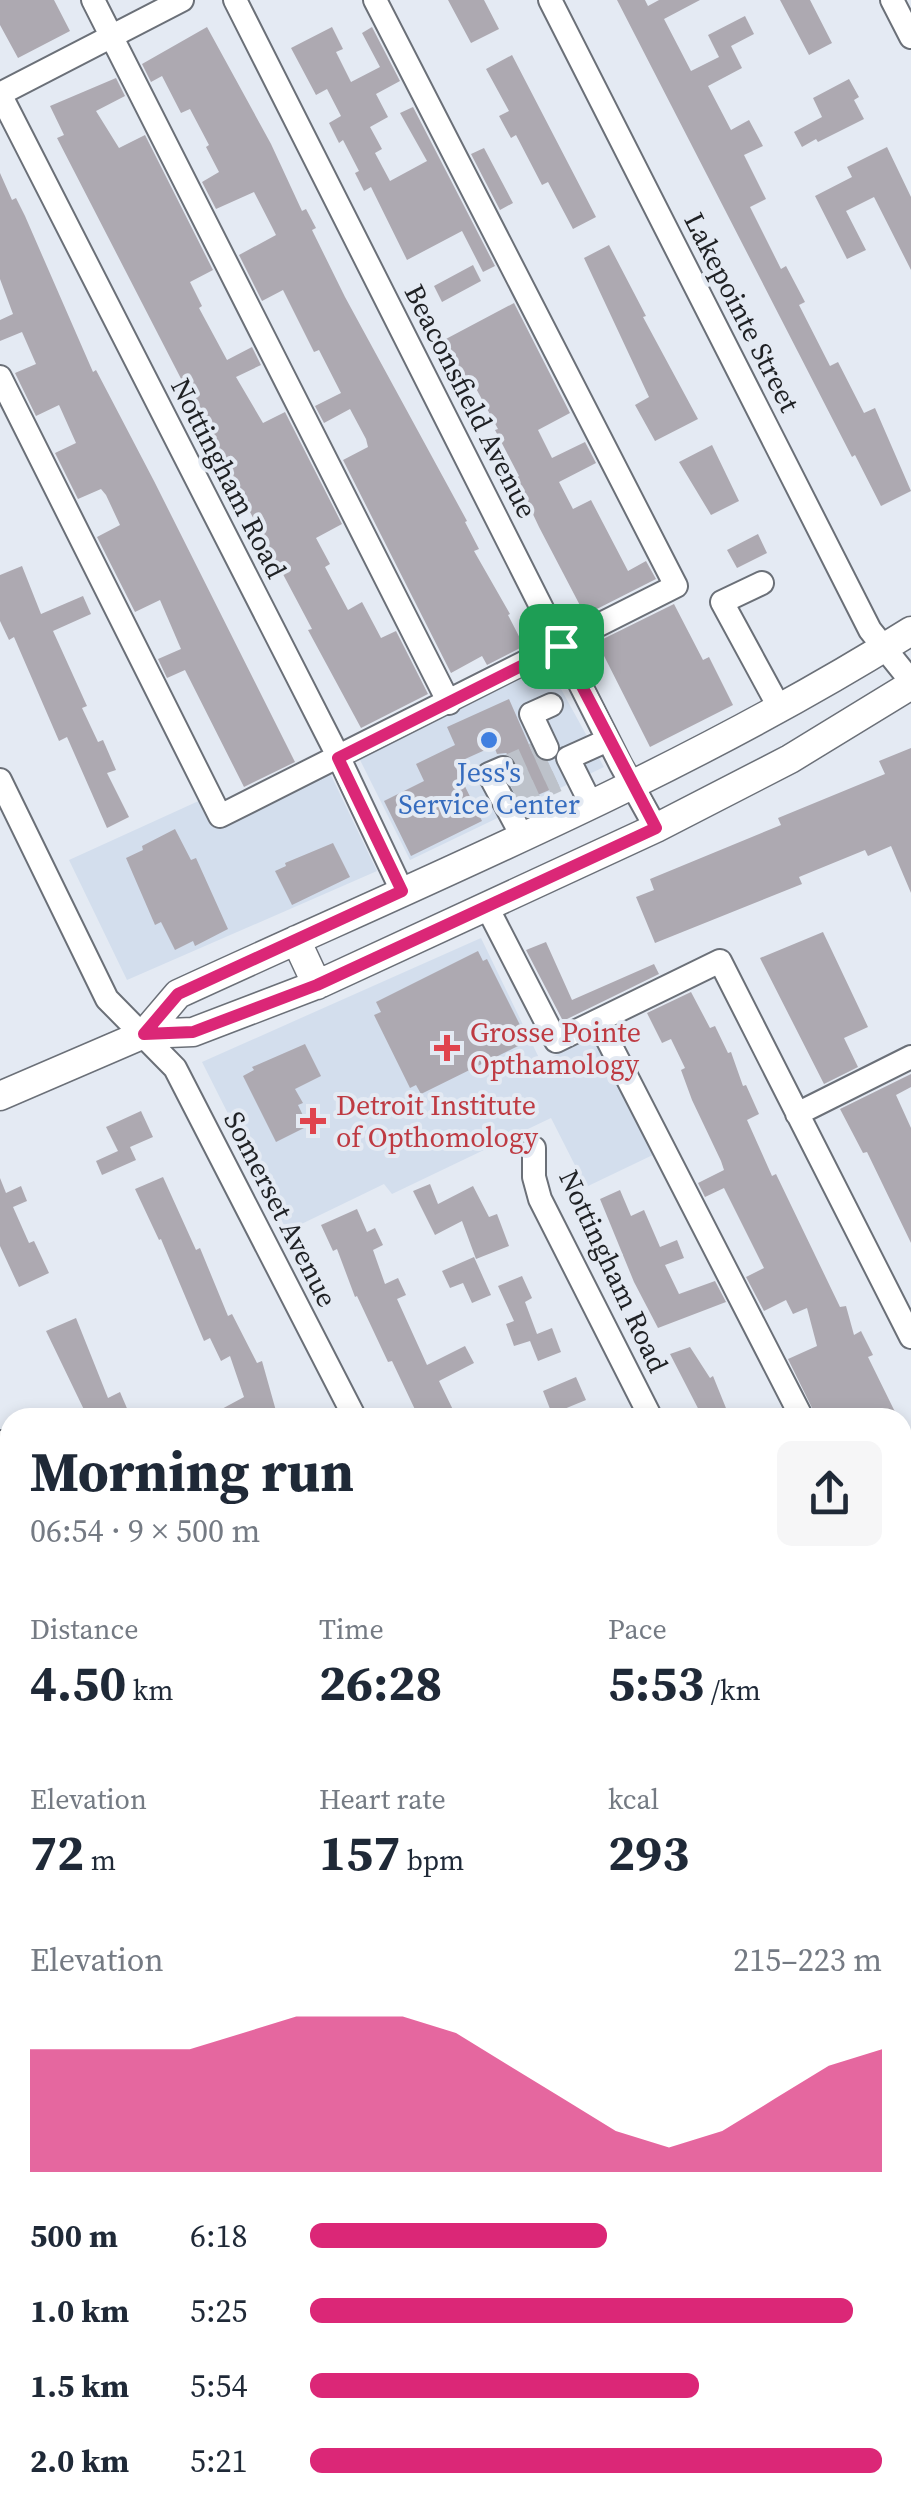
<!DOCTYPE html>
<meta charset="utf-8">
<style>
:root{--surface:#fff;--page:#f6f6f7;--text:#1f2937;--muted:#747a83;--accent:#db2777}
body{margin:0;font-family:"Source Serif 4",serif;background:var(--page);color:var(--text);height:100vh;display:flex;flex-direction:column;font-size:38px;white-space:nowrap}
*{box-sizing:border-box;margin:0}
p{font-size:32px;color:var(--muted)}
.icon{flex:none;width:55px;height:55px;fill:none;stroke:currentColor;stroke-width:2;stroke-linecap:round;stroke-linejoin:round}
.map{position:relative;flex:1;overflow:hidden}
.sheet{position:absolute;left:0px;top:1408px;width:912px;height:1112px;display:flex;flex-direction:column;background:var(--surface);border-radius:30px 30px 0 0;box-shadow:0 5px 15px #0003}
.sheet>*{flex:none}
.pin{position:absolute;display:grid;place-items:center;width:85px;height:85px;color:#fff;margin:-42px;border-radius:20px;box-shadow:0 5px 15px #0006}
.round{display:grid;place-items:center;flex:none;width:105px;height:105px;border-radius:15px;background:var(--page)}
.head{display:flex;align-items:center;justify-content:space-between;height:170px;padding:0 30px}
h1{font-size:55px;font-weight:700;line-height:75px}
.stats{display:grid;grid-template-columns:repeat(3,1fr);gap:15px;height:170px;padding:10px 30px}
.stats div{display:grid;align-content:center}
.stats b{font-size:50px;font-weight:700}
.stats small{font-size:28px;font-weight:400}
.stats p{font-size:28px}
.chart{height:280px;padding:20px 30px}
.chart p{display:flex;justify-content:space-between}
.chart svg{width:100%;height:180px;margin-top:10px;fill:var(--accent);opacity:.7}
ul{padding:0 30px;list-style:none;font-size:32px}
li{display:grid;grid-template-columns:160px 120px 1fr;align-items:center;height:75px}
li i{height:25px;border-radius:12px;background:var(--accent)}
.map>svg:first-child{display:block}
.built{fill:#d3deed}
.green{fill:#95c4ad}
.building{fill:#ada9b1}
.lines{fill:none;stroke-linecap:round;stroke-linejoin:round}
.minor-tunnel{stroke:#bdc2ca;stroke-width:22;stroke-dasharray:22 11;stroke-linecap:butt}
.minor-casing{stroke:#6b7078;stroke-width:26}
.major-casing{stroke:#6b7078;stroke-width:31}
.minor{stroke:#fff;stroke-width:22}
.major{stroke:#fff;stroke-width:28}
.route-casing{stroke:#fff;stroke-width:20}
.route{stroke:#db2777;stroke-width:12}
.shop-dot{fill:#3f7fe0;stroke:#e4eaf3;stroke-width:4}
.health-dot{fill:#e0444e;stroke:#e4eaf3;stroke-width:4}
.labels{text-anchor:middle;stroke-width:8;stroke-linejoin:round;paint-order:stroke}
.street-label{font-size:28px;fill:#1f2124;stroke:#e4eaf3}
.shop-label{font-size:28px;fill:#366cbe;stroke:#e4eaf3}
.health-label{font-size:28px;fill:#be3a42;stroke:#e4eaf3;text-anchor:start}
</style>
<div class="map">
<svg width="911" height="2519" viewBox="0 0 911 2519">
<rect width="100%" height="100%" fill="#e4eaf3"/>
<!-- built -->
<path class="built" d="M545 660 604 767 410 860 358 756Z
M328 769 377 871 127 980 69 860 203 799 219 823Z
M481 938 541 1062 601 1034 659 1152 586 1187 551 1118 392 1194 384 1184 287 1231 202 1062Z
M903 2202 911 2218V2519H767L762 2510H902Z"/>
<!-- green -->
<path class="green" d="M902 2202 911 2218V2367L903 2371Z"/>
<!-- building -->
<path class="building" d="M0 0H54L70 31 18 58 0 25Z
M448 0H484L499 29 471 43Z
M617 0H645L648 6 659 0H700L664 19 691 71 719 57 708 35 745 16 754 34 731 46 742 68 708 86 731 130 749 120 763 146 744 155 766 199 750 207 781 269 786 266 805 302 799 305 830 366 838 362 864 413 875 408 911 491 881 506 855 455 852 457Z
M780 0H810L832 43 809 55Z
M207 27 271 144 302 211 306 209 316 228 312 230 345 297 467 521 465 522 479 549 474 551 510 614 508 615 524 646 487 665 482 656 451 673 343 460 368 447 366 439 350 409 324 423 315 406 341 393 319 350 314 352 283 290 262 301 239 255 276 235 272 227 254 192 216 209 202 182 219 172 206 147 209 145 190 109 181 113 162 76 151 82 142 64Z
M332 27 343 49 336 52 351 82 380 67 362 33 372 27 400 81 376 94 388 117 370 127 382 149 375 153 390 181 427 161 400 113 413 107 495 266 483 272 462 231 407 260 371 187 364 191 355 173 359 171 343 140 339 143 329 123 341 116 327 89 316 95 291 48Z
M512 55 596 217 573 229 548 182 542 185 516 135 511 138 499 116 509 111 486 69Z
M116 78 125 96 96 111 119 148 145 135 213 270 190 282 202 306 199 308 227 360 252 347 261 365 236 377 263 423 285 412 342 524 316 538 330 564 325 567 348 610 362 602 381 638 396 631 428 694 361 728 308 630 312 629 223 461 202 425 197 428 185 403 192 400 57 138 64 135 50 106Z
M849 79 859 97 854 100 864 119 818 142 816 139 802 147 794 132 822 117 813 98Z
M887 147 911 197V270L874 197 846 211 866 250 847 259 815 196 852 177 847 167Z
M484 148 513 203 500 210 471 154Z
M0 173 12 200 16 198 25 216 93 372 96 370 154 481 295 762 244 787 185 670 167 678 158 659 181 649 160 600 135 612 97 537 120 525 106 495 101 489 78 499 55 453 76 443 59 405 36 416 15 373 36 364 22 332 0 341V320L13 314 0 279Z
M609 245 646 316 643 317 698 419 655 441 635 405 649 397 584 258Z
M473 265 481 281 442 302 434 286Z
M514 303 570 413 538 430 552 458 585 442 596 463 559 482 573 509 591 500 628 571 646 561 656 579 585 615 539 527 516 478 519 476 495 430 498 429 472 381 461 387 448 364 455 361 444 340Z
M712 445 739 501 711 515 679 462Z
M758 534 767 553 737 568 727 550Z
M22 566 41 614 83 596 91 614 53 631 87 706 82 708 98 742 103 740 116 770 107 773 129 817 107 828 67 737 59 741 14 637 9 640 0 621V575Z
M674 604 703 660 709 657 733 705 650 747 597 642Z
M509 699 533 754 539 761 548 763 559 786 521 802 510 781 518 771 516 761 506 753 497 754 494 746 454 764 482 821 411 856 384 801 424 781 416 764 455 745 447 727Z
M911 748V893L891 846 868 856 865 850 799 877 802 884 655 943 636 897 654 890 650 879 781 825 778 818 885 774 879 761Z
M175 829 191 860 196 858 228 929 195 946 193 941 175 950 161 922 155 925 126 858 143 850 142 846Z
M333 843 350 877 292 905 275 871 286 866 285 863Z
M823 932 868 1027 844 1038 858 1067 824 1084 760 958Z
M546 942 572 1000 654 964 659 974 563 1021 526 950Z
M478 951 483 961 487 959 528 1041 421 1094 416 1085 410 1088 374 1015 381 1012 376 1002Z
M691 992 710 1028 715 1026 728 1053 731 1052 743 1086 746 1085 759 1114 747 1120 772 1176 776 1174 840 1307 846 1306 854 1335 861 1331 873 1355 868 1357 898 1418H817L788 1359 817 1346 807 1308 793 1314 786 1300 764 1311 746 1277 764 1268 724 1188 705 1197 698 1183 724 1170 721 1161 692 1100 681 1070 685 1068 671 1039 662 1043 647 1013Z
M305 1044 321 1076 295 1089 303 1103 298 1105 308 1126 276 1142 243 1076 254 1070 252 1067Z
M911 1074V1087L896 1095 911 1128V1243L867 1152 863 1153 840 1109Z
M141 1111 153 1137 130 1147 136 1160 102 1175 96 1161 118 1151 106 1127Z
M163 1177 196 1250 200 1248 228 1316 232 1314 257 1363 262 1361 278 1418H205L244 1397 230 1356 221 1361 210 1338 204 1341 161 1239 159 1240 135 1189Z
M0 1178 6 1193 21 1186 27 1201 13 1207 29 1243 34 1241 49 1273 19 1287 0 1246Z
M430 1184 438 1204 473 1186 489 1217 497 1214 509 1246 476 1259 462 1221 435 1235 413 1191Z
M620 1190 631 1216 644 1210 660 1247 677 1240 684 1258 665 1265 679 1294 715 1281 726 1302 658 1328 634 1282 600 1199Z
M357 1209 367 1232 375 1228 383 1245 373 1250 385 1284 398 1278 406 1295 397 1299 427 1365 465 1346 474 1363 439 1381 457 1418H419L392 1361 388 1362 357 1296 355 1297 337 1249 333 1251 321 1225Z
M474 1257 491 1295 472 1303 463 1283 450 1288 442 1271Z
M522 1276 532 1298 525 1302 537 1334 552 1328 561 1352 538 1361 530 1341 514 1346 506 1324 514 1321 498 1286Z
M76 1318 108 1398 120 1392 129 1413 119 1418H88L46 1331Z
M690 1347 710 1378 713 1376 730 1418H703L670 1354Z
M576 1377 586 1400 552 1414 543 1391Z"/>
<g class="lines">
<!-- minor-tunnel -->
<path class="minor-tunnel" d="M503 768 543 750
M510 784 550 766
M517 799 557 781"/>
<defs>
<path id="minor" d="M93 0 449 703
M182 0 0 94 339 758 402 891
M235 0 621 765 656 828
M550 0 870 630 911 681
M892 0 911 37
M0 377 220 816 676 586 375 0
M762 583 722 602 779 707
M547 748 531 714 551 705
M503 768 489 774 522 836
M0 780 107 999 175 1068 355 1418
M591 804 568 758 608 740
M487 907 556 1041 720 961 911 1337
M598 1021 802 1418
M797 1114 911 1057
M534 1148V1177L540 1199 651 1418
M0 1442 10 1462
M902 1617 911 1634
M902 1912 911 1929
M902 1991 911 1987
M0 2319 10 2339
M0 2450 10 2445
M97 2510 101 2519
M542 2510 546 2519"/>
<path id="major" d="M296 940 317 985
M144 1034 178 994C425 880 680 776 911 631
M0 1096 144 1034 193 1032 321 983 656 828 790 759 911 685"/>
</defs>
<!-- minor casing -->
<use href="#minor" class="minor-casing"/>
<!-- major casing -->
<use href="#major" class="major-casing"/>
<!-- minor -->
<use href="#minor" class="minor"/>
<!-- major -->
<use href="#major" class="major"/>
</g>
<g class="lines">
<defs>
<path id="route" d="M561 646 656 828 317 985 193 1032 144 1034 178 994 402 891 338 758Z"/>
</defs>
<!-- route casing -->
<use href="#route" class="route-casing"/>
<!-- route -->
<use href="#route" class="route"/>
</g>
<!-- markers -->
<circle class="shop-dot" cx="489" cy="740" r="10"/>
<g class="health-dot">
<path d="M442 1033h10v10h10v10h-10v10h-10v-10h-10v-10h10z"/>
<path d="M308 1106h10v10h10v10h-10v10h-10v-10h-10v-10h10z"/>
</g>
<g class="labels">
<!-- street labels -->
<g class="street-label">
<text transform="translate(742 312) rotate(63)" y="10">Lakepointe Street</text>
<text transform="translate(471 401) rotate(63)" y="10">Beaconsfield Avenue</text>
<text transform="translate(229 478) rotate(63)" y="10">Nottingham Road</text>
<text transform="translate(281 1209) rotate(63)" y="10">Somerset Avenue</text>
<text transform="translate(614 1271) rotate(65)" y="10">Nottingham Road</text>
</g>
<!-- shop labels -->
<g class="shop-label">
<text x="489" y="782">Jess's<tspan x="489" dy="32">Service Center</tspan></text>
</g>
<!-- health labels -->
<g class="health-label">
<text x="470" y="1042">Grosse Pointe<tspan x="470" dy="32">Opthamology</tspan></text>
<text x="336" y="1115">Detroit Institute<tspan x="336" dy="32">of Opthomology</tspan></text>
</g>
</g>
</svg>
<div class="pin" style="left:561px;top:646px;background:#1e9e55"><svg class="icon" aria-label="arrive" viewBox="0 0 24 24"><path d="M6 21V4h12l-3 4 3 4H6"/></svg></div>
<section class="sheet">
<div class="head"><div><h1>Morning run</h1><p>06:54 · 9 × 500 m</p></div><a class="round"><svg class="icon" aria-label="share" viewBox="0 0 24 24"><path d="M12 15V3M7 8l5-5 5 5M5 13v7h14v-7"/></svg></a></div>
<div class="stats">
<div><p>Distance</p><b>4.50<small> km</small></b></div>
<div><p>Time</p><b>26:28</b></div>
<div><p>Pace</p><b>5:53<small> /km</small></b></div>
</div>
<div class="stats">
<div><p>Elevation</p><b>72<small> m</small></b></div>
<div><p>Heart rate</p><b>157<small> bpm</small></b></div>
<div><p>kcal</p><b>293</b></div>
</div>
<div class="chart"><p><span>Elevation</span>215–223 m</p>
<svg viewBox="0 0 160 44" preserveAspectRatio="none"><path d="M0 44V14L10 14L20 14L30 14L40 10L50 6L60 6L70 6L80 10L90 18L100 26L110 34L120 38L130 34L140 26L150 18L160 14V44z"/></svg>
</div>
<ul>
<li><b>500 m</b>6:18<i style="width:52%"></i></li>
<li><b>1.0 km</b>5:25<i style="width:95%"></i></li>
<li><b>1.5 km</b>5:54<i style="width:68%"></i></li>
<li><b>2.0 km</b>5:21<i style="width:100%"></i></li>
</ul>
</section>
</div>
